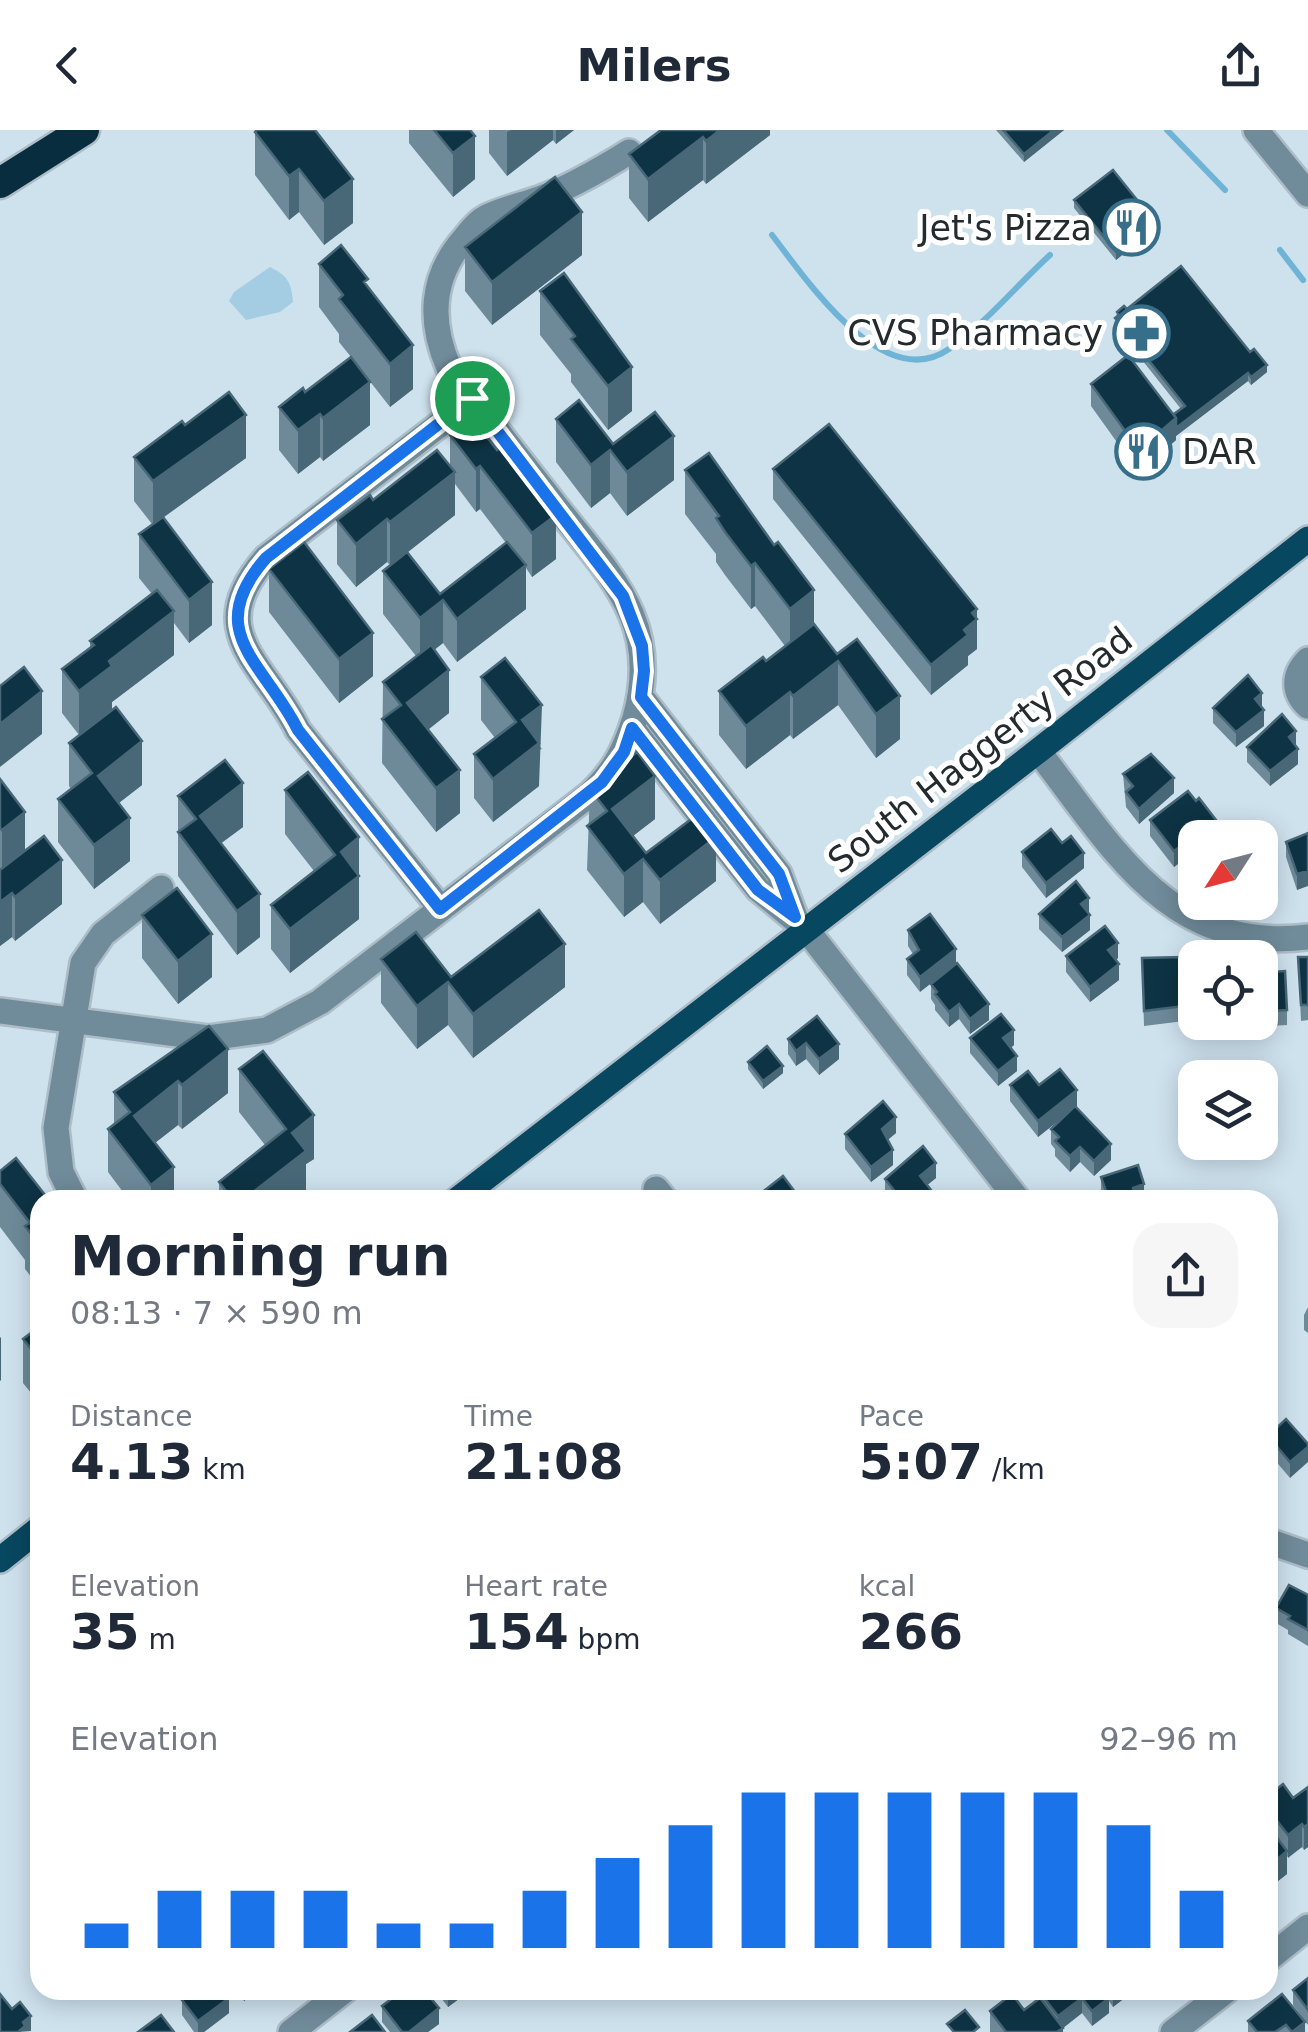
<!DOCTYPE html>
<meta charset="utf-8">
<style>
:root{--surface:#fff;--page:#f6f6f7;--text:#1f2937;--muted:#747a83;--accent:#1a73e8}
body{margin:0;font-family:"DejaVu Sans",sans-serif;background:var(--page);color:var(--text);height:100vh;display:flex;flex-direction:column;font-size:38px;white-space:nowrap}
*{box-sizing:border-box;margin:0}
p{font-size:32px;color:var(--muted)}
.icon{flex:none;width:55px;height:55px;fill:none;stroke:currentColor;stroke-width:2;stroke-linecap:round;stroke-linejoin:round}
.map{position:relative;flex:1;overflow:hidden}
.sheet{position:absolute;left:30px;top:1060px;width:1248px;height:810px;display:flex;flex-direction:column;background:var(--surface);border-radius:30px;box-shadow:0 5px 25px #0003}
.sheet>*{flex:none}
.needle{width:65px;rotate:234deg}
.fabs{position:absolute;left:1178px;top:690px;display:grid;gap:20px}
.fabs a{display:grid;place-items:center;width:100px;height:100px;border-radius:20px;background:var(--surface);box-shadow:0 5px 25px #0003;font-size:50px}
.pin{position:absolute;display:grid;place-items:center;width:85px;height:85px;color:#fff;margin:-42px;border:5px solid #fff;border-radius:50%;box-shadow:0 2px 10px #0007}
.round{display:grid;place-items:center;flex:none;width:105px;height:105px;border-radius:30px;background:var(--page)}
.overview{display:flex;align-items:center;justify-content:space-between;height:170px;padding:0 40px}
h1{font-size:55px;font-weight:800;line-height:75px}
.stats{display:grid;grid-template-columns:repeat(3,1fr);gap:15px;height:170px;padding:10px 40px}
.stats div{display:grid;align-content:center}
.stats b{font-size:50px;font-weight:800}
.stats small{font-size:28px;font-weight:400}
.stats p{font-size:28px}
.chart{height:280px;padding:20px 40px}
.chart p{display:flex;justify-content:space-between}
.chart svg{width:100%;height:180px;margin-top:10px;stroke:var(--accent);stroke-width:6}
header{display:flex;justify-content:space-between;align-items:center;height:130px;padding:0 40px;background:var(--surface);font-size:45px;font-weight:800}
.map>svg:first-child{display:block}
.green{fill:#a4cde4}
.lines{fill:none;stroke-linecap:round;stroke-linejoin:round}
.stream{stroke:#6fb3d6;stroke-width:6}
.minor-casing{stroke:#acbdc8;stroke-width:30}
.major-casing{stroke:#acbdc8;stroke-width:30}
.highway-casing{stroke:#acbdc8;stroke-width:35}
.minor{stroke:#708b9a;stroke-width:25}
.major{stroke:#084760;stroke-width:25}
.highway{stroke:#072d3e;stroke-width:30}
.wall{fill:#6e8a99;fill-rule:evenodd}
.shaded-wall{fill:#486877}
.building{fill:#0e3344;stroke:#486877;stroke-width:2.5}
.route-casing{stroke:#fff;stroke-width:20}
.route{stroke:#1a73e8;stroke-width:12}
.labels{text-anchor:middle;stroke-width:10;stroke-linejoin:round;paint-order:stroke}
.poi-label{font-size:35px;fill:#232b2f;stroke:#fff;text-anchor:end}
.street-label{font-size:35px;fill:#232b2f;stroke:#fff}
</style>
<header><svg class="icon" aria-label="back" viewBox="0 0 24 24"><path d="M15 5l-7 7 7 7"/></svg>Milers<svg class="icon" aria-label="share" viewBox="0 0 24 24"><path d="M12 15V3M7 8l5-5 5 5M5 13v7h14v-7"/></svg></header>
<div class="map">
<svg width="1308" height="1902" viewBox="0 0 1308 1902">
<rect width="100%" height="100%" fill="#cee2ee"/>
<!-- green -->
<path class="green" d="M270 137C288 146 291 152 293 172L280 182 246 190 229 171 234 162Z"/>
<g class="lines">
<!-- stream -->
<path class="stream" d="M1167 0 1225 60
M772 105C806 149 883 265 949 219 986 193 1017 155 1050 125
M1280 120 1303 150"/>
<defs>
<path id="minor" d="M1256 0 1308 64
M1308 530C1293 545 1293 562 1308 576
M641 567 779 744 795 787
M632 598 758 759 806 799 1018 1070
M1038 621C1112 716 1169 824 1308 807
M441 779 298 600C265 533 201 502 266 428L473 269
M0 881 208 908 267 900 320 872 589 665C614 642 625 620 635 588 663 490 607 443 552 371 517 327 483 282 449 238 429 192 430 147 465 108 471 100 479 91 487 87 503 79 522 75 539 69 571 57 600 40 629 22
M656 1059 665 1070
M75 1070 61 1042 56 998 83 833 103 804 161 758
M1268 1411 1308 1425
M1268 1829 1308 1797
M291 1902 345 1860
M1173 1902 1227 1860"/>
<path id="major" d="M457 1070 1038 621 1308 409
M0 1430 40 1398"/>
<path id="highway" d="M0 53 84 0"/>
</defs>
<!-- minor casing -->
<use href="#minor" class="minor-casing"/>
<!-- major casing -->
<use href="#major" class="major-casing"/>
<!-- highway casing -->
<use href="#highway" class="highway-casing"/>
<!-- minor -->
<use href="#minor" class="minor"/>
<!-- major -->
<use href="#major" class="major"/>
<!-- highway -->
<use href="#highway" class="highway"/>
</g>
<!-- wall -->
<path class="wall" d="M315 0 353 93 324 115 299 82 289 90 255 45V2Z
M409 0H470L475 49 453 67 409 13Z
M489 0H574L556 14 553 10 507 46 489 23Z
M661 0H770V5L706 54 703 50 648 92 629 68V24Z
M996 0H1064L1024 32Z
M1074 70 1154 99 1116 130 1074 78Z
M465 117 582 125 492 195 465 161Z
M319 134 368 157 413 259 390 277 361 240 370 295 323 331 320 327 298 344 279 320V277L305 262 351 227 339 212V204L319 177Z
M540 161 632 281 608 300 571 252V244L540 205Z
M1127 179 1267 242 1251 255 1248 251 1176 306V310L1139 343 1091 276V254L1174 284 1181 279 1115 196 1117 182Z
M472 288 556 429 532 447 526 438V479L457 532 443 513 434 520 449 583 428 600 460 683 436 702 382 633 383 552 416 526 383 484V441L390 435 387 432 356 457 337 434V390L373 370 450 336V305ZM455 354 476 382 480 379 506 413 440 464 408 422 455 385Z
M556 289 613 314 674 350 627 386 610 363 591 378 556 332Z
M185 295 246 328 163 387 212 495 189 513 174 493V525L112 572 79 605 62 583V539L90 518V511L152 464 139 448V404L152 394 134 371V327Z
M773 339 977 479V519L968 526V535L931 565 773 369Z
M685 340 814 495 900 609 876 628 838 575 793 609 790 605 746 639 719 605V561L766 531 785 516 755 476 751 479 725 445 716 432V424L685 384Z
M269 439 373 546 339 573 269 482Z
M481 547 542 619 539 620V656L493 692 474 668V624L495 608 481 590Z
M1213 578H1262L1264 596 1236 617 1213 593Z
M69 613 142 655 119 673 130 731 94 759 58 712V669L71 659 69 656Z
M1247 617H1296L1298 634 1270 656 1247 632Z
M1123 644 1174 663 1139 694 1126 677Z
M0 649 25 720 62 774 15 811 12 807 0 816Z
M590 659 655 689 633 706 646 723 716 751 660 794 643 772 624 787 587 740Z
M285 660 359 707V789L290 843 271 819V775L314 741 285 704Z
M178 666 243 697 221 713 260 807 237 825 178 746Z
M1196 671 1216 705 1212 708H1195V721L1174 737 1150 706V690Z
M1308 703 1297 760 1286 727V712Z
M1062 713 1084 738 1046 768 1022 737V722Z
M1089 783 1090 800 1062 822 1039 799V784Z
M930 784 920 862 907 845V829L913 824 908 816V800Z
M142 785 212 847 178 874 142 828Z
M1066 826 1118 828 1116 830 1119 850 1090 872 1066 842Z
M1182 827 1184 891 1144 896 1142 828Z
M1298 827H1308V890L1301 891Z
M381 829 451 847 565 857 473 928 448 895 417 919 381 873Z
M1260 830 1270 842 1287 880V895L1251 897V892H1260Z
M931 854 989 890 970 904 959 889 949 897 935 880V875L931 869Z
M817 886 839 929 819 945 806 929 796 936 788 924V909Z
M209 896 228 963 182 999 178 995 155 1013 174 1070H129L108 1042V999L114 994V962Z
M970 908 1014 915 1011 918 1017 941 998 956 970 923Z
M748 932 783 943 763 959 748 939Z
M239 939 314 1029 306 1034V1064L299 1070H219V1052L265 1015 239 982Z
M1010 955H1039L1077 976 1076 977 1111 1030 1094 1046 1080 1032 1070 1042 1055 1026V1019L1051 1014V999L1063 987 1038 1007 1010 971Z
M896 1003 888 1010 893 1035 871 1052 845 1019V1004Z
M0 1041 40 1070V1158L25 1139V1130L0 1097Z
M1101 1047 1144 1070H1104L1101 1062Z
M936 1048 927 1055 935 1070H889L885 1065V1049Z
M1308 1177V1203L1304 1200V1185Z
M40 1196V1274L23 1253V1209Z
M1268 1306 1308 1314 1290 1348 1268 1322Z
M1308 1465V1516L1288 1504V1500L1276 1493V1478Z
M1308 1657V1717L1304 1720 1302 1717 1287 1727V1744L1269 1758 1268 1756V1666L1293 1668Z
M1308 1848V1895L1293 1875V1860Z
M236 1860H258L244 1871Z
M435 1860H471L448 1877Z
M1050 1860H1135L1113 1877 1109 1871V1883L1092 1896 1082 1883 1063 1898V1902H990V1881L1024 1880 1042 1871V1865Z
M1282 1864 1305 1902H1248V1891Z
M182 1870 229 1883 204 1902H194L182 1885Z
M382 1876 439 1894 428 1902H390L382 1892Z"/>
<!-- shaded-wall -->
<path class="shaded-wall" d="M511 0H553V10L507 46V2Z
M556 0H574L556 14Z
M720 0H770V5L706 54V11Z
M1054 0H1064L1024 32V24Z
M475 6V49L453 67V23Z
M703 7V50L648 92V49Z
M299 39V82L289 90V46Z
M353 49V93L324 115V71Z
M582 82V125L492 195V152Z
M1154 91V99L1116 130V122Z
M413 215V259L390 277V234Z
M1267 235V242L1251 255V247Z
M632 237V281L608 300V256Z
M1248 243V251L1176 306V310L1139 343V320L1176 288Z
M370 252V295L323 331V288Z
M320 284V327L298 344V300Z
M246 285V328L153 395V351Z
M674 306V350L627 386V342Z
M610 320V363L591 378V335Z
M480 336V379L476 382V339Z
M455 342V385L390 436V392Z
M556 385V429L532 447V403Z
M387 389V432L356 457V414Z
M755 433V476L751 479V436Z
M526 435V479L457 532V489Z
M212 452V495L189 513V470Z
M814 460V504L790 522V479Z
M443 470V513L420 531V488Z
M977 479V519L968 526V535L931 565V535L964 500 972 483Z
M174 481V525L112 572V579L79 605V561L109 531Z
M373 503V546L339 573V529Z
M838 531V575L793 609V566Z
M449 540V583L407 616V573Z
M42 561V604L0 637V594Z
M790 562V605L746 639V596Z
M1262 563V578L1255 569Z
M900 566V609L876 628V584Z
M542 575 539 656 493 692V649L522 590Z
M1264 580V596L1236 617V602Z
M1296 601V617L1289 607Z
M142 611V655L98 689V646Z
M1298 619V634L1270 656V641Z
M460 640V683L436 702V658Z
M655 646V689L612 722V679Z
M1174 648V663L1139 694V679Z
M243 653V697L200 729V686Z
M25 682V725L2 743V700Z
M130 688V731L94 759V715Z
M1216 690V705L1212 708H1195V721L1174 737V721Z
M359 707V789L290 843V799L341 722Z
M716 707V751L660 794V750Z
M1266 714V729L1260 748V733Z
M1084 723V738L1046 768V753Z
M643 729V772L624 787V744Z
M62 730V774L15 811V767Z
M1308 741V756L1297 760V744Z
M12 763V807L0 816V772Z
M260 764V807L237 825V781Z
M1089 768V783L1081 774Z
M1090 785V800L1062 822V807Z
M212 804V847L178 874V831Z
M1118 813V828L1108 836V820Z
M565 814V857L473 928V884Z
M956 819V834L920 862V847Z
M1119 834V850L1090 872V857Z
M448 852V895L417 919V876Z
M959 874V889L949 897V882Z
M989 874V890L970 904V889Z
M1014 900V915L1003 923V908Z
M806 913V929L796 936V921Z
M839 914V929L819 945V929Z
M228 919V963L182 999V955Z
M1017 926V941L998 956V941Z
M783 936V943L763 959V951Z
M178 951V995L134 1029V986Z
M1077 960V976L1038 1007V991Z
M314 985V1029L306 1034V1064L299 1070H243L292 1003Z
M896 987V1003L882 1014V999Z
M1111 1014V1030L1094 1046V1031Z
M1080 1017V1032L1070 1042V1026Z
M893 1020V1035L871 1052V1037Z
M936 1033V1048L920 1061V1046Z
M174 1037V1070H151V1055Z
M1144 1054V1070H1133V1058Z
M1 1207V1250L0 1251V1208Z
M1308 1317V1332L1290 1348V1332Z
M1302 1694V1717L1288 1728V1705Z
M1308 1694V1717L1304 1720V1697Z
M1287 1721V1744L1269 1758V1736Z
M244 1860H258L244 1871Z
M450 1860H471L448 1877V1862Z
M1115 1860H1135L1113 1877V1861Z
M229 1868V1883L204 1902H198V1891Z
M1082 1868V1883L1063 1898V1902H1057L1058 1886Z
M1109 1868V1883L1092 1896V1881Z
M439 1878V1894L428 1902H409Z
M31 1886V1901L18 1902 23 1892Z
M1305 1892V1902H1292Z"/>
<!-- building -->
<path class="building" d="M257 0H315L353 49 324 71 299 39 289 46 255 2Z
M434 0H470L475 6 453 23Z
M661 0H720L706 11 703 7 648 49 629 24Z
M1003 0H1054L1024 24Z
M1113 40 1154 91 1116 122 1074 70Z
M555 47 582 82 492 152 465 117Z
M341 115 368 149 364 152 413 215 390 234 339 169 343 165 319 134Z
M1181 136 1250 222 1254 219 1267 235 1251 247 1248 243 1176 298V288L1174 284 1185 276 1115 188 1119 185 1117 182 1124 176 1127 179Z
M564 143 632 237 608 256 571 209 575 206 540 161Z
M1128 225 1176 288 1139 320 1091 254Z
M351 227 370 252 323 288 320 284 298 300 279 277 303 258 305 262Z
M229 262 246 285 153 351 134 327 182 291 185 295Z
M579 270 613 314 655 282 674 306 627 342 610 320 591 335 556 289Z
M472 288 497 320 502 316 556 385 532 403 480 336 476 339 450 305Z
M829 294 977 479 972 483 977 489 964 500 968 505 931 535 773 339Z
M437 320 455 342 390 392 387 389 356 414 337 390 370 365 373 370Z
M709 323 774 415 778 412 814 460 790 479 755 433 751 436 725 402 716 388 719 386 685 340Z
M163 387 212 452 189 470 139 404Z
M304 412 373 503 339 529 269 439Z
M507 412 526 435 457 489 443 470 420 488 383 441 407 422 440 464Z
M157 460 174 481 109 531 112 536 79 561 62 539 94 515 90 511Z
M814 494 837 524 857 509 900 566 876 584 838 531 793 566 790 562 746 596 719 561 763 527 766 531Z
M431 515 449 540 407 573 460 640 436 658 382 589 401 575 383 552Z
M505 528 542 575 522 590 539 613 493 649 474 624 516 592 481 547Z
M24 537 42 561 0 594V556Z
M1248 545 1262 563 1255 569 1264 580 1236 602 1213 578Z
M116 577 142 611 98 646 130 688 94 715 58 669 92 643 69 613Z
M1282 584 1296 601 1289 607 1298 619 1270 641 1247 617Z
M637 622 655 646 612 679 646 723 698 684 716 707 660 750 643 729 624 744 587 696 607 681 590 659Z
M1151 624 1174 648 1139 679 1126 662 1133 656 1123 644Z
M225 630 243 653 200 686 260 764 237 781 178 702 196 689 178 666Z
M308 642 359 707 341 722 359 746 290 799 271 775 335 725 285 660Z
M0 649 25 682 2 700 0 698Z
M1188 661 1196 671 1199 668 1216 690 1174 721 1150 690Z
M1051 699 1062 713 1071 706 1084 723 1046 753 1022 722Z
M1229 702 1250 704 1249 708H1227Z
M1308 703V741L1297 744 1286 712Z
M44 706 62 730 15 767 12 763 0 772V740Z
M1260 712 1266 714 1260 733Z
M1076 751 1089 768 1081 774 1090 785 1062 807 1039 784Z
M177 758 212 804 178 831 142 785Z
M539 780 565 814 473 884 448 852 417 876 381 829 416 802 451 847Z
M930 784 956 819 920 847 907 829 919 820 908 800Z
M1105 796 1118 813 1108 820 1119 834 1090 857 1066 826Z
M1215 825V828H1195V855L1194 826Z
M1182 827 1184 876 1144 881 1142 828Z
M1298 827H1308V875H1301Z
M1270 829V842L1285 841 1287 880 1260 881V830Z
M957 833 989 874 970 889 959 874 949 882 935 864 937 862 931 854Z
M1001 884 1014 900 1003 908 1017 926 998 941 970 908Z
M817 886 839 914 819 929 806 913 796 921 788 909Z
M209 896 228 919 182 955 178 951 134 986 174 1037 151 1055 108 999 130 982 114 962Z
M767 916 783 936 763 951 748 932Z
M263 921 314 985 292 1003 306 1021 243 1070H233L219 1052 286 999 239 939Z
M1060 939 1077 960 1038 991 1010 955 1028 941 1039 955Z
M883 971 896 987 882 999 893 1020 871 1037 845 1004Z
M1075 976 1111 1014 1094 1031 1080 1017 1070 1026 1055 1011 1059 1007 1051 999Z
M923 1016 936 1033 920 1046 935 1065 929 1070H902L885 1049Z
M16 1028 49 1070H40V1115L25 1096 30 1093 0 1054V1041Z
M1138 1035 1144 1054 1133 1058 1136 1070H1109L1101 1047Z
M783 1046 801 1070H765L761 1063Z
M40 1196V1230L23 1209Z
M1286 1289 1308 1314V1317L1290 1332 1268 1306Z
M1289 1455 1308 1465V1500L1288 1489 1290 1486 1276 1478Z
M1283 1654 1293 1668 1308 1657V1694L1304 1697 1302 1694 1288 1705 1268 1679V1666Z
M1268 1696 1287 1721 1269 1736 1268 1734Z
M1308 1848V1880L1293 1860Z
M195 1860H224L229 1868 198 1891 182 1870Z
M403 1860H424L439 1878 409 1902H402L382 1876Z
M1050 1860H1103L1109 1868 1092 1881 1082 1868 1058 1886 1042 1865Z
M0 1864 12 1879 20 1872 31 1886 23 1892 25 1896 18 1902H0Z
M1012 1864 1024 1880 1040 1868 1063 1898 1057 1902H1006L990 1881Z
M1282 1864 1305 1892 1292 1902 1286 1895 1275 1902H1257L1248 1891Z
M965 1880 979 1897 973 1902H954L947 1894Z
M161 1885 174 1902H138Z
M372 1885 385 1902H350Z"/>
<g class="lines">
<defs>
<path id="route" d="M472 268 623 466 642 516 644 541 641 567 779 744 795 787 758 760 632 598 624 622 602 652 440 779 298 600C264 532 201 502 266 428Z"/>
</defs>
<!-- route casing -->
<use href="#route" class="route-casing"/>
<!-- route -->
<use href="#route" class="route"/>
</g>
<!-- icons -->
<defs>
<symbol id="restaurant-ring" viewBox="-11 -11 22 22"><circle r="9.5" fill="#fff" stroke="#376e89" stroke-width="1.5"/><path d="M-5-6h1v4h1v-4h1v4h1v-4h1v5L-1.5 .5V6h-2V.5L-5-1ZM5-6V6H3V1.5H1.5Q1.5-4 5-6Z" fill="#376e89"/></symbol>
<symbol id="pharmacy-ring" viewBox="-11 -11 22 22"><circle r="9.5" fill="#fff" stroke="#376e89" stroke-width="1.5"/><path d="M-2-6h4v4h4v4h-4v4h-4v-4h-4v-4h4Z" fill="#376e89"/></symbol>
</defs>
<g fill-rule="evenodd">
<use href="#restaurant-ring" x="1100" y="66" width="63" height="63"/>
<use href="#pharmacy-ring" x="1110" y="172" width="63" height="63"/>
<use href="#restaurant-ring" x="1112" y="290" width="63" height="63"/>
</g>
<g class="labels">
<!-- poi labels -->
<g class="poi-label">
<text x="1092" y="110">Jet's Pizza</text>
<text x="1103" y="215">CVS Pharmacy</text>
<text x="1182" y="334" text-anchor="start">DAR</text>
</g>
<!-- street labels -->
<g class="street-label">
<text transform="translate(980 620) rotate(-38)" y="12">South Haggerty Road</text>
</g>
</g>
</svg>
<div class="fabs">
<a><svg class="needle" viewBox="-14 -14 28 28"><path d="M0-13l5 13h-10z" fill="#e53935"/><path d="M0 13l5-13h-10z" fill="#747a83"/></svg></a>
<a><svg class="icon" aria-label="locate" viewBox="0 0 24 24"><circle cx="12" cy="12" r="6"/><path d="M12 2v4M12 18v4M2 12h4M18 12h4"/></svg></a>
<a><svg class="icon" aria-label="layers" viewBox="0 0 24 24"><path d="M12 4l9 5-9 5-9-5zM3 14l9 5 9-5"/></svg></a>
</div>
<div class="pin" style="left:472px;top:268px;background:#1e9e55"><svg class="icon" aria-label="arrive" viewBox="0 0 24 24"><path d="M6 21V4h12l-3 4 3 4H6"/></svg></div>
<section class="sheet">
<div class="overview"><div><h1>Morning run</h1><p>08:13 · 7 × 590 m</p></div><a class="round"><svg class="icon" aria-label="share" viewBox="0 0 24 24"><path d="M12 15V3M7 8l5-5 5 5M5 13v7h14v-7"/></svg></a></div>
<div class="stats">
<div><p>Distance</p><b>4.13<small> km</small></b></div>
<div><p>Time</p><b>21:08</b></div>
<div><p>Pace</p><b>5:07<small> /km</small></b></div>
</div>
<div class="stats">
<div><p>Elevation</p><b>35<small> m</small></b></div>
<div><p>Heart rate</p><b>154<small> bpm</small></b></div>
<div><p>kcal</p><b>266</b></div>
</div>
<div class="chart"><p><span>Elevation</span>92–96 m</p>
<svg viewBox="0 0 160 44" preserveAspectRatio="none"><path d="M5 44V38M15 44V30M25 44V30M35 44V30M45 44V38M55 44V38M65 44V30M75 44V22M85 44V14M95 44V6M105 44V6M115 44V6M125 44V6M135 44V6M145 44V14M155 44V30"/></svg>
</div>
</section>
</div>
